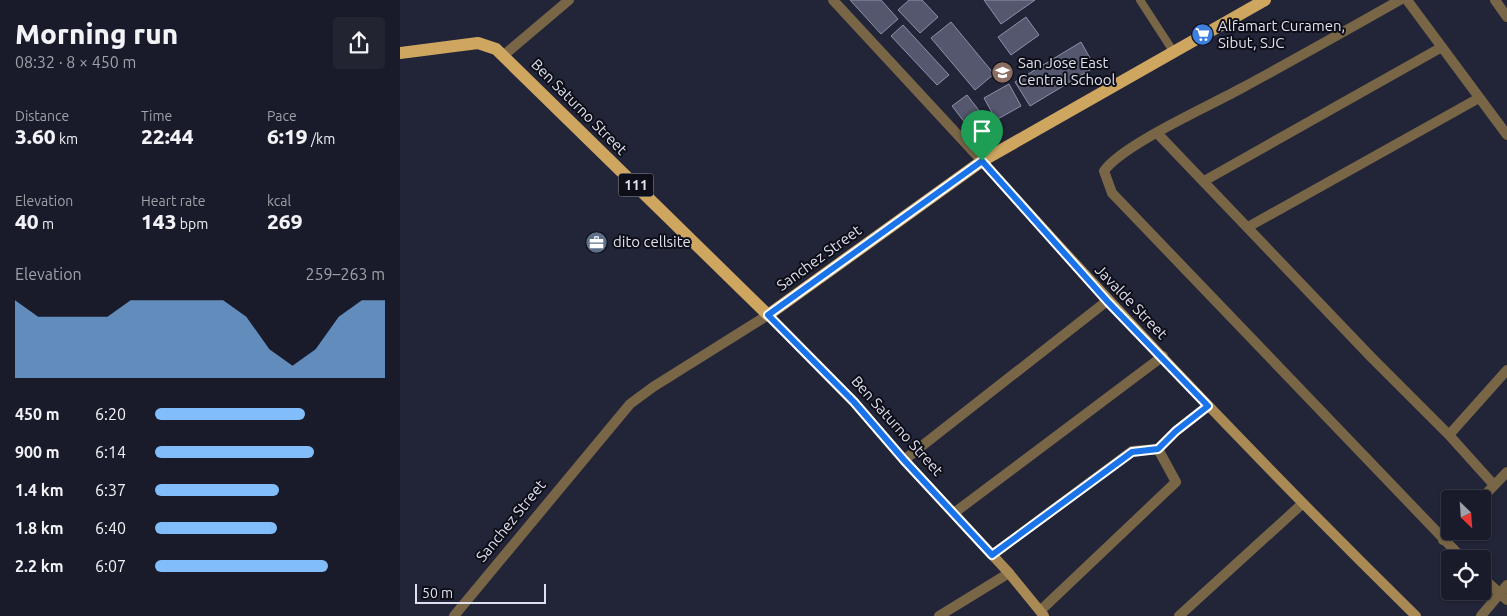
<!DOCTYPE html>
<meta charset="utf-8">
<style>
:root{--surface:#1a1b2a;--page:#232432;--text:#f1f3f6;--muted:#9fa1a8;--line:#383947;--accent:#81bdfa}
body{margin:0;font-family:Ubuntu,sans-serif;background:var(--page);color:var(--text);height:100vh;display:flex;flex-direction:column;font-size:19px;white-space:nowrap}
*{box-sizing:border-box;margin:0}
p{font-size:16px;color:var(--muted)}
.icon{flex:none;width:28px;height:28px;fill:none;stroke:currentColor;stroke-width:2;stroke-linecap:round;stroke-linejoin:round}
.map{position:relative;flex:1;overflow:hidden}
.details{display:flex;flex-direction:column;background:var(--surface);width:400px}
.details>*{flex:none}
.needle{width:32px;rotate:155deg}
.tools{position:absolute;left:1041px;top:490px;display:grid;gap:10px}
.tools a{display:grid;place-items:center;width:50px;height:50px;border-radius:5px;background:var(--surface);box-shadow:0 1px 4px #0004,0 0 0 1px var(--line);font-size:25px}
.scale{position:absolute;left:15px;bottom:12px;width:131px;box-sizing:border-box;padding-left:5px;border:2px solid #dee0ee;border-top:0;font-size:14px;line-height:18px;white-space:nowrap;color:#dee0ee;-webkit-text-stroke:4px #0d0e17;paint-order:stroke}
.pin{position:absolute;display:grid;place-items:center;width:42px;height:42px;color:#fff;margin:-51px -21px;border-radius:50% 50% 50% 0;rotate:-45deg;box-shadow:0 0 5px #0007}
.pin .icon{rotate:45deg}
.round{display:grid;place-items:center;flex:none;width:52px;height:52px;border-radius:5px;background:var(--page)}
.overview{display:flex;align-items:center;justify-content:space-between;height:85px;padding:0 15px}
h1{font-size:28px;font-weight:800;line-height:38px}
.figures{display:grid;grid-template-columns:repeat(3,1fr);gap:8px;height:85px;padding:5px 15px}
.figures div{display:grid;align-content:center}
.figures b{font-size:21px;font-weight:800}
.figures small{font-size:14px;font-weight:400}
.figures p{font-size:14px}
.chart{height:140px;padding:10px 15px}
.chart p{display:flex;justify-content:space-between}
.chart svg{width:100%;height:90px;margin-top:5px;fill:var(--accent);opacity:.7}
ul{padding:0 15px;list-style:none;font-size:16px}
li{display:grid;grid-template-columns:80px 60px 1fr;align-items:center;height:38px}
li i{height:12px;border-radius:6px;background:var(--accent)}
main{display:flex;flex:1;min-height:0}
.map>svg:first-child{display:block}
.building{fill:#54576e;stroke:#8d91aa}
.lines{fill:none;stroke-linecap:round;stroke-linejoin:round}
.lane{stroke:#796646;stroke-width:8}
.street{stroke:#796646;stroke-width:10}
.secondary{stroke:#a98a55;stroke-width:10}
.primary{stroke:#cea660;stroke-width:12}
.route-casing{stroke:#fff;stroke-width:10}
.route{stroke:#1a73e8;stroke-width:6}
.labels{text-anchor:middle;stroke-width:4;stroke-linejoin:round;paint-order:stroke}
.shield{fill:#0d0e17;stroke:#9fa1ae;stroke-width:1}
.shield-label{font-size:14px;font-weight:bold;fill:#dee0ee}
.poi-label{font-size:15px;fill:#dee0ee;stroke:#0d0e17;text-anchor:start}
.street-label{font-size:15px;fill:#dee0ee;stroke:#0d0e17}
</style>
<main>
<section class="details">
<div class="overview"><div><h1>Morning run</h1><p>08:32 · 8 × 450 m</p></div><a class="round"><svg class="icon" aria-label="share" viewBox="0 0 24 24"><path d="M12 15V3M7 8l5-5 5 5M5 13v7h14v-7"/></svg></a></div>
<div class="figures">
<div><p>Distance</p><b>3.60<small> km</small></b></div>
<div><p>Time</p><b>22:44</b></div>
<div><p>Pace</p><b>6:19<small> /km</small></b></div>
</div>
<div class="figures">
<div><p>Elevation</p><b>40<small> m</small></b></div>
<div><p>Heart rate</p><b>143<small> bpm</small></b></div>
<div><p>kcal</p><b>269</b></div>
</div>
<div class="chart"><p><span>Elevation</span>259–263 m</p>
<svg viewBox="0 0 160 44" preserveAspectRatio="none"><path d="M0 44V6L10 14L20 14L30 14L40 14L50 6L60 6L70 6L80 6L90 6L100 14L110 30L120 38L130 30L140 14L150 6L160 6V44z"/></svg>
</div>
<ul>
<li><b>450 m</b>6:20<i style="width:65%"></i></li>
<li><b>900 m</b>6:14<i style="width:69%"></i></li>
<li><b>1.4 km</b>6:37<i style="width:54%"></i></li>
<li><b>1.8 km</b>6:40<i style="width:53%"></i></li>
<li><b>2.2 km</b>6:07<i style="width:75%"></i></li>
</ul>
</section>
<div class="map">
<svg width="1107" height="616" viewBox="0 0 1107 616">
<rect width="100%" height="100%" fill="#222438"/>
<!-- building -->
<path class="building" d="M450 0H481L498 19 481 34Z
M509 0H522L538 17 520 33 498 10Z
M584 0H635L601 24Z
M626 17 639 35 611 55 598 37Z
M551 22 594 74 575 90 531 38Z
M503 25 549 75 537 85 491 36Z
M681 42 695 67 630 106 615 82Z
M609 84 621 106 596 120 584 98Z
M567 95 588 122 573 133 552 106Z"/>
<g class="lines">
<!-- lane -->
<path class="lane" d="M740 0 773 51"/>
<!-- street -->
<path class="street" d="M433 0 582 161
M1000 0C947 30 894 60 840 89 809 106 722 145 704 171L712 193 1063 559
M1007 0 1107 135
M1095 0 1107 17
M104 55 169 0
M757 133 972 358 1049 435 1094 485
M804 181 1042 47
M848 227 1079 98
M1049 435 1107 370
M504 460 707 301
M1081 499 1107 472
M554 513 763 356
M1043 540 1051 531
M592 555 732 451 758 449 776 431 808 406
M1082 577 1107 600
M640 611 776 482 758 449
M54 616 230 404 253 387 368 315
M539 616 609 573
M779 616 902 504
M1081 616 1107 585"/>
<!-- secondary -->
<path class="secondary" d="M582 161C722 317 866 469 1016 616
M368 315 454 402 504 460 609 573 644 616"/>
<!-- primary -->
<path class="primary" d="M0 53 78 43 96 49 368 315 582 161 865 0"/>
</g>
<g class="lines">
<defs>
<path id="route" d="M582 161 708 302 808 406 776 431 758 449 732 452 592 555 504 460 454 402 368 315Z"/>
</defs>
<!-- route casing -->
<use href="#route" class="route-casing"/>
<!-- route -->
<use href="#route" class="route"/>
</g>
<!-- icons -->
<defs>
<symbol id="supermarket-disc" viewBox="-11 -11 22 22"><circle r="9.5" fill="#3f7fe0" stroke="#0d0e17"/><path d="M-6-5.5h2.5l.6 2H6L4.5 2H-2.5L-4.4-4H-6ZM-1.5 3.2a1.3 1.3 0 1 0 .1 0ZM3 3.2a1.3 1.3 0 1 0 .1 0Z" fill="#fff"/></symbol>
<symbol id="school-disc" viewBox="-11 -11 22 22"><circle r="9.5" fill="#8d6e63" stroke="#0d0e17"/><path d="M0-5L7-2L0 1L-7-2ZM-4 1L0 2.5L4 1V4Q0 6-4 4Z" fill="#fff"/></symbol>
<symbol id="office-disc" viewBox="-11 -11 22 22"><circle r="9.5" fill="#5c6f8a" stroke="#0d0e17"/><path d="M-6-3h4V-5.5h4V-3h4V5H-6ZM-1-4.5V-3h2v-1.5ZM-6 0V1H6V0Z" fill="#fff"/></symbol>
</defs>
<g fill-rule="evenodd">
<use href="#supermarket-disc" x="790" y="22" width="25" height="25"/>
<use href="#school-disc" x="590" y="60" width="25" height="25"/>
<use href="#office-disc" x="184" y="230" width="25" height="25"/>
</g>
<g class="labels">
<!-- shield labels -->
<rect class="shield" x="218.5" y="173.5" width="35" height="23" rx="4"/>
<g class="shield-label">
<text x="236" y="190">111</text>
</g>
<!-- poi labels -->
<g class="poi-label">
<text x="818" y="31">Alfamart Curamen,<tspan x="818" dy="17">Sibut, SJC</tspan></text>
<text x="618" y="68">San Jose East<tspan x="618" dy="17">Central School</tspan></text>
<text x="213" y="247">dito cellsite</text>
</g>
<!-- street labels -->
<g class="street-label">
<text transform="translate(179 107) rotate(45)" y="5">Ben Saturno Street</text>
<text transform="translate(419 258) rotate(-36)" y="5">Sanchez Street</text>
<text transform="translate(731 302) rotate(46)" y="5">Javalde Street</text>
<text transform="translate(497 426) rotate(48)" y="5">Ben Saturno Street</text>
<text transform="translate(111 521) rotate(-51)" y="5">Sanchez Street</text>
</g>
</g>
</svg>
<div class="tools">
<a><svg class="needle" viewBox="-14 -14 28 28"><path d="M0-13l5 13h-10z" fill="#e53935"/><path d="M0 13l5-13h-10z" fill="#9fa1a8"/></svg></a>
<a><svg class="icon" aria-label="locate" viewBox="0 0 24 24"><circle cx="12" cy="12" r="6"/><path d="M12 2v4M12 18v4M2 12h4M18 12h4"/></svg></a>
</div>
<div class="scale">50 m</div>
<div class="pin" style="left:582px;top:161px;background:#1e9e55"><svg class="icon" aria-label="arrive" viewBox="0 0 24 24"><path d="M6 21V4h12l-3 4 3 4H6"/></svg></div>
</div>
</main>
